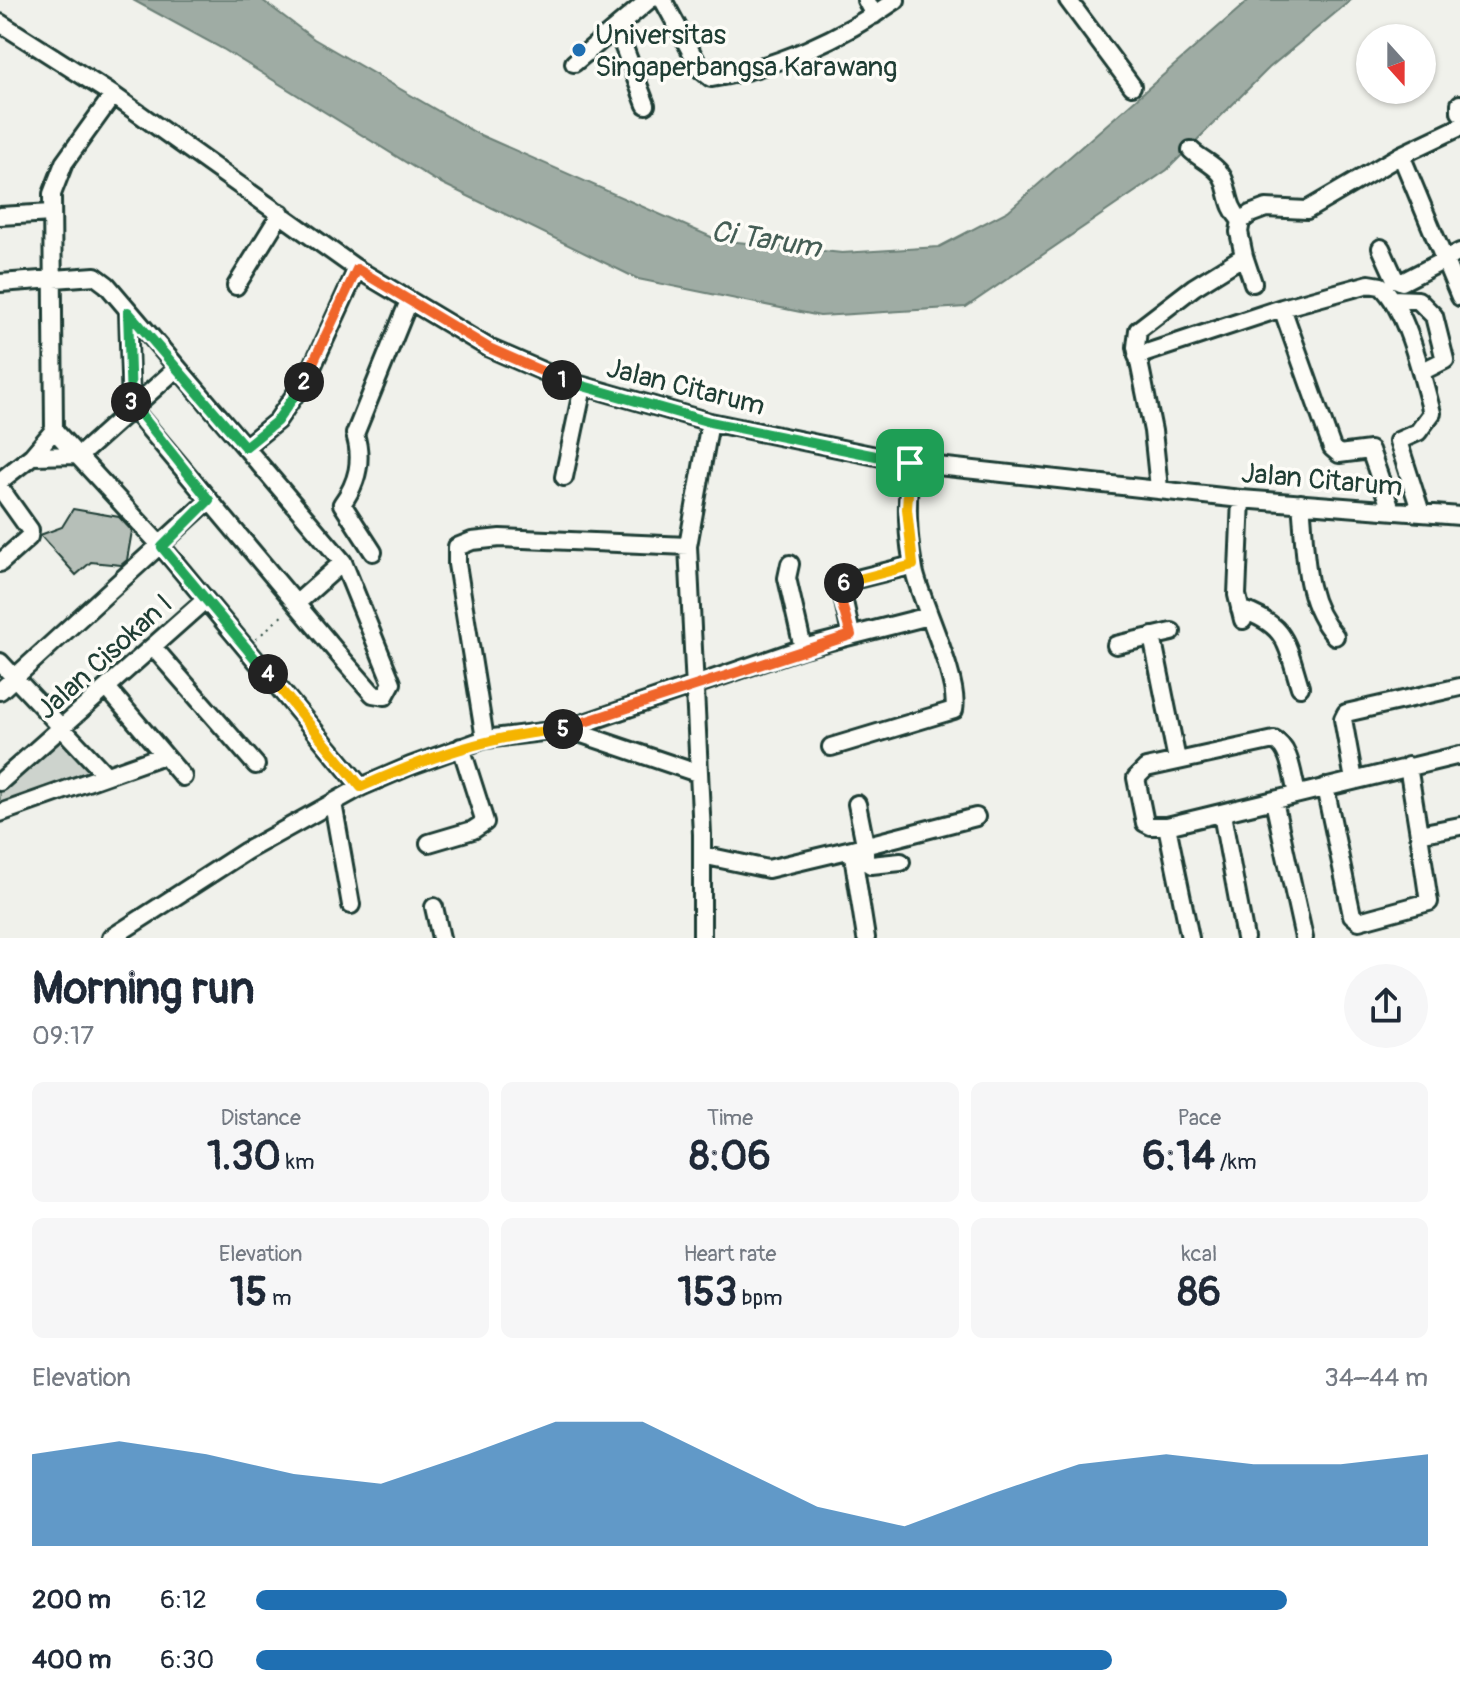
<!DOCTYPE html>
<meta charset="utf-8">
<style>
:root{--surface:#fff;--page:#f6f6f7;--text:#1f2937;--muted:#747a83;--accent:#1f6fb2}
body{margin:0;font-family:Pangolin,sans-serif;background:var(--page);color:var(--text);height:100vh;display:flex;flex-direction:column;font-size:30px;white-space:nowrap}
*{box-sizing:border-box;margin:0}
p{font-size:26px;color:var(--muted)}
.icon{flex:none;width:44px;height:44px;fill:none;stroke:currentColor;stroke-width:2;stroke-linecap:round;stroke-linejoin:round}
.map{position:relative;height:938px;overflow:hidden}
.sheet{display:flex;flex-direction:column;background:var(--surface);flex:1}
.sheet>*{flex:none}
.needle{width:52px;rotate:159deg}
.buttons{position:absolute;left:1356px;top:24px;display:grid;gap:16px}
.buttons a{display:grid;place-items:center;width:80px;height:80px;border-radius:50%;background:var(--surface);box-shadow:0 2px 6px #0004;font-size:40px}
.pin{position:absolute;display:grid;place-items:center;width:68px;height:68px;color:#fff;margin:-34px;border-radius:16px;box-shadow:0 4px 12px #0006}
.km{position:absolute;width:40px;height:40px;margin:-20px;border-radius:50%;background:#222;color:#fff;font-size:22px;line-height:40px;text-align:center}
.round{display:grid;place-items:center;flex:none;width:84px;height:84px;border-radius:42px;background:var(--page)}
.summary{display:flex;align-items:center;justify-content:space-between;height:136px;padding:0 32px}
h1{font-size:44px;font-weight:700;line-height:60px}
.figures{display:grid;grid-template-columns:repeat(3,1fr);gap:12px;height:136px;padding:8px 32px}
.figures div{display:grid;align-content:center;border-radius:12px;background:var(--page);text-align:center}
.figures b{font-size:40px;font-weight:700}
.figures small{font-size:22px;font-weight:400}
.figures p{font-size:22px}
.chart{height:224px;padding:16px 32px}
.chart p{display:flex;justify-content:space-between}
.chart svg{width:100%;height:144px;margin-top:8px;fill:var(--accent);opacity:.7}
ul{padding:0 32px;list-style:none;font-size:26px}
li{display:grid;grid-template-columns:128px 96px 1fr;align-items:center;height:60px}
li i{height:20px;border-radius:10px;background:var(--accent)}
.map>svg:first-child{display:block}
.green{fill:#cdd3cd;stroke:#768880;stroke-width:2}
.water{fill:#9faca4;stroke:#6c8077;stroke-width:2}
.building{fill:#b6bfb8;stroke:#1f3d34;stroke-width:2}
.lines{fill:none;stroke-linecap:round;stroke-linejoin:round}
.minor-casing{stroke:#1f3d34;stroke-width:22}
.path{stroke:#1f3d34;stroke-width:2;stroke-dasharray:2 6;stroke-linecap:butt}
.minor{stroke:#fdfcf7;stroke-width:16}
.split-1-casing{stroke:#fff;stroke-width:16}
.split-2-casing{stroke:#fff;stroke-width:16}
.split-3-casing{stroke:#fff;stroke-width:16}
.split-4-casing{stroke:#fff;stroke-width:16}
.split-5-casing{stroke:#fff;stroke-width:16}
.split-6-casing{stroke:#fff;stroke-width:16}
.split-7-casing{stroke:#fff;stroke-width:16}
.split-1{stroke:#22a559;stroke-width:10}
.split-2{stroke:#f0652b;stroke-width:10}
.split-3{stroke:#22a559;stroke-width:10}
.split-4{stroke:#22a559;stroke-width:10}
.split-5{stroke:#f5b400;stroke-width:10}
.split-6{stroke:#f0652b;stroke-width:10}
.split-7{stroke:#f5b400;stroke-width:10}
.poi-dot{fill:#1f6fb2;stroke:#fdfcf7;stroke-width:3}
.labels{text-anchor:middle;stroke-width:7;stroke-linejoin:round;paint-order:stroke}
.poi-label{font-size:28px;fill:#1f3d34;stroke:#fdfcf7;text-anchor:start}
.street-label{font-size:28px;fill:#1f3d34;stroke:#fdfcf7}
.water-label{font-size:30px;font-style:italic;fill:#455e56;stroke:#fdfcf7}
</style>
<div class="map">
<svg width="1460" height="938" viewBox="0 0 1460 938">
<rect width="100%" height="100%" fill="#f0f1eb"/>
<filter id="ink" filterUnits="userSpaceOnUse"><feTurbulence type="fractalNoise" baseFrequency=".0125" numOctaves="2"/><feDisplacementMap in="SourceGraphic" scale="16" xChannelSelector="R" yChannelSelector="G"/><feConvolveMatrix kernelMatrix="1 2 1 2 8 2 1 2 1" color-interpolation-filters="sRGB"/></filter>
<g filter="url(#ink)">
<!-- green -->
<path class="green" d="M61 734 96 771 0 810V786Z"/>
<!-- water -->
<path class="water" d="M133 0H262L314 39 478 134 718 240 842 253 939 247 1008 211 1249 0H1351L1269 68 1167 170 966 307 820 316 638 279 433 179 223 49Z"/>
<!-- building -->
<path class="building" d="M73 509 119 517 132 531 127 560 121 565 91 562 76 575 40 535 62 527Z"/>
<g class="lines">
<defs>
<path id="minor" d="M663 0 701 70 711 78C775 69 843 37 896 0
M866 0 874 15
M1068 0 1132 86
M0 23 113 95 357 269 489 348 563 380 710 422 910 463 1241 499 1460 516
M617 29 646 105
M574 63 649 0
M1460 104V112
M1191 150C1201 160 1219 166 1224 180 1230 197 1228 206 1241 221
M1401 155 1460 297
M0 216 52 213
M1381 248 1395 279 1402 282 1460 252
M1244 256 1253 283
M0 283 95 276 107 285 343 562 392 683 385 696 373 694 345 662 131 407 128 312
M236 286 281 213
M1392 299 1418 300 1434 316 1445 360 1421 372
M1282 308 1332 448 1339 454 1370 450 1391 510
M1137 356 1282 308 1369 284 1381 286C1407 309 1423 379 1432 413L1418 432 1398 441 1421 513
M54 430 162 547 361 787
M245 447 277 421 309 374 357 269
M80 455 32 456 54 430 52 194 64 163 113 95
M80 455 176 369
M564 477 583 387
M0 481 32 456
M0 488 30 530 29 537 0 563
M1159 488 1153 431 1136 347 1138 330 1194 287 1244 256 1239 232 1241 221 1250 214 1266 208 1307 210 1401 155 1460 127
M1241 499 1237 595 1243 620
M1301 503C1306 549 1302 600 1335 636
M373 552 342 504C358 482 363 460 355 434L409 301
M790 564 787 578 803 648
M297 603 343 562
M1240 609C1287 625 1286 642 1300 687
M851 635 841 587 845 582 913 565
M1152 636 1177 760
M1116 645 1172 632
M153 647 256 765
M0 662 105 774
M108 689 183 777
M0 691 209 500
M567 729 697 773
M485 739 457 564V547L472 541 500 538 688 546
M831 747 954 710C960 681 923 606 915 574 906 537 907 501 910 463
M1408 766 1419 834 1460 826
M1354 780 1343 719 1346 713 1460 687
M0 782 205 600
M1325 787 1352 915 1359 921 1429 902 1419 834
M1297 793C1292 777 1291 748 1274 740L1146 768 1136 778 1145 823 1151 826H1167L1460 755
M1274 801 1304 938
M333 803 351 905
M857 804 865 844V861L871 865 901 862
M0 813 164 755
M1222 814 1245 938
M1167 826 1190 938
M429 843 473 830 485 822 461 747
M852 849 976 817
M702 855 768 869 852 849 866 938
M434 907 441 938
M111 938 246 851 361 787 410 766 485 739 567 729 803 648 929 616
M702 938V834L688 546 710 422"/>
</defs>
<!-- minor casing -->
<use href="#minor" class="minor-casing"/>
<!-- path -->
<path class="path" d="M256 639 284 614"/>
<!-- minor -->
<use href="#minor" class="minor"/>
</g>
</g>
<g class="lines" filter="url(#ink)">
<defs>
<path id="split-1" d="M562 380 710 422 910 463"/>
<path id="split-2" d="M304 382 357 269 489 348 562 380"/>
<path id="split-3" d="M131 402 128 312 245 447 277 421 304 382"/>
<path id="split-4" d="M131 402 209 500 162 547 268 674"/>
<path id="split-5" d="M268 674 361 787C431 756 486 737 563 729"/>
<path id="split-6" d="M563 729 851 635 839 594 844 583"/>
<path id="split-7" d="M844 583 913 565 907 509 910 463"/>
</defs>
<!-- split-1 casing -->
<use href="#split-1" class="split-1-casing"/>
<!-- split-2 casing -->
<use href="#split-2" class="split-2-casing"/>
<!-- split-3 casing -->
<use href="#split-3" class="split-3-casing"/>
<!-- split-4 casing -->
<use href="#split-4" class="split-4-casing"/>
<!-- split-5 casing -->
<use href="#split-5" class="split-5-casing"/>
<!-- split-6 casing -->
<use href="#split-6" class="split-6-casing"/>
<!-- split-7 casing -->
<use href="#split-7" class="split-7-casing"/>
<!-- split-1 -->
<use href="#split-1" class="split-1"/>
<!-- split-2 -->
<use href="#split-2" class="split-2"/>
<!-- split-3 -->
<use href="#split-3" class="split-3"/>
<!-- split-4 -->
<use href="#split-4" class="split-4"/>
<!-- split-5 -->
<use href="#split-5" class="split-5"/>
<!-- split-6 -->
<use href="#split-6" class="split-6"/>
<!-- split-7 -->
<use href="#split-7" class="split-7"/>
</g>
<!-- markers -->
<circle class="poi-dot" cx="579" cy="50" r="8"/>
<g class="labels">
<!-- poi labels -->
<g class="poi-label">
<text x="595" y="44">Universitas<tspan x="595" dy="32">Singaperbangsa Karawang</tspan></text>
</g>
<!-- street labels -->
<g class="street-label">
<text transform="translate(686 386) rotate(14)" y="10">Jalan Citarum</text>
<text transform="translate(1322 479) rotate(5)" y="10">Jalan Citarum</text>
<text transform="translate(104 656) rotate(-42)" y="10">Jalan Cisokan I</text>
</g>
<!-- water labels -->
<g class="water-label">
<text transform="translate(766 239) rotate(9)" y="10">Ci Tarum</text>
</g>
</g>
</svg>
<div class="buttons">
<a><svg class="needle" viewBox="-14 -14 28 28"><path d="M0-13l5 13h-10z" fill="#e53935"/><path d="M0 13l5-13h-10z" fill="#747a83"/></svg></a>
</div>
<div class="pin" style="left:910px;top:463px;background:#1e9e55"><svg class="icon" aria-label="arrive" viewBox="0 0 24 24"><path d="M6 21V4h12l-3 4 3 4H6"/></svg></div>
<b class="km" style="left:562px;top:380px">1</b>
<b class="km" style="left:304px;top:382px">2</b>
<b class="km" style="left:131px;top:402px">3</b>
<b class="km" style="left:268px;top:674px">4</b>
<b class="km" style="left:563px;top:729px">5</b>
<b class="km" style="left:844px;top:583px">6</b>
</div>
<section class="sheet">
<div class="summary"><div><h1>Morning run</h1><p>09:17</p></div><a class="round"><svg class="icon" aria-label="share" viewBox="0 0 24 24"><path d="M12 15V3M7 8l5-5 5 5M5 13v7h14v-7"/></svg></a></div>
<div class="figures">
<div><p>Distance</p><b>1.30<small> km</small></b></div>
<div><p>Time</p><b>8:06</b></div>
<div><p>Pace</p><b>6:14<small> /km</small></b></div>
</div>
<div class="figures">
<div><p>Elevation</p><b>15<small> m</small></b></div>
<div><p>Heart rate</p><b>153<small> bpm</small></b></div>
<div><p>kcal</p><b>86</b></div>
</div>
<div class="chart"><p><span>Elevation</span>34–44 m</p>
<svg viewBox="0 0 160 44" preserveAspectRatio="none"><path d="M0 44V16L10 12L20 16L30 22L40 25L50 16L60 6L70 6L80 19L90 32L100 38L110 28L120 19L130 16L140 19L150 19L160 16V44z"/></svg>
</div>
<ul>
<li><b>200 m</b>6:12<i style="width:88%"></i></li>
<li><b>400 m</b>6:30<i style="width:73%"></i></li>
</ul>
</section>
